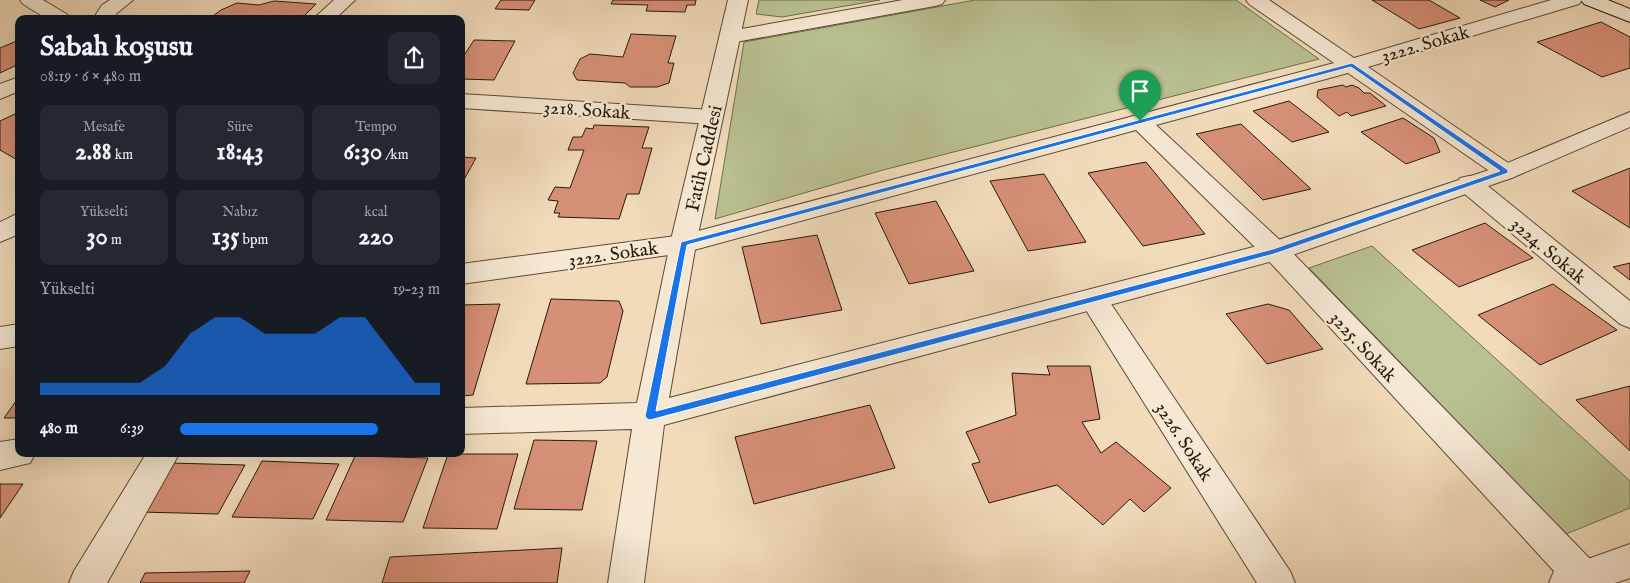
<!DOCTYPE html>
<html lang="tr">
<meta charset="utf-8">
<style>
:root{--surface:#171b24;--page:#242831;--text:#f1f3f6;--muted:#9ea1a6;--accent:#1a73e8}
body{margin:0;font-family:"IM FELL English",serif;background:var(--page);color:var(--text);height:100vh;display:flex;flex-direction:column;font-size:19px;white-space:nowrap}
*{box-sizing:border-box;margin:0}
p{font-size:16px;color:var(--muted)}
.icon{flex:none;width:28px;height:28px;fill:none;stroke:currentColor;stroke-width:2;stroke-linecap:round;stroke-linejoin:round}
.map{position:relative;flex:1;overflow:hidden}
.sheet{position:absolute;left:15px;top:15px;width:450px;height:442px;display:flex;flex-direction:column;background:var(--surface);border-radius:10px;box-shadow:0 5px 20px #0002}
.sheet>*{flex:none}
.pin{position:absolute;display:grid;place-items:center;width:42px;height:42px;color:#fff;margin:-51px -21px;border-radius:50% 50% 50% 0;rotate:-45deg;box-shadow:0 0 5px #0007}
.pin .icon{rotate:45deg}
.round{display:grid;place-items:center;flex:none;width:52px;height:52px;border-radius:10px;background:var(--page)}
.head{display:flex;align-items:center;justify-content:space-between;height:85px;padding:0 25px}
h1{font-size:28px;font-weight:800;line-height:38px}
.metrics{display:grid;grid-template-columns:repeat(3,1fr);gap:8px;height:85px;padding:5px 25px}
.metrics div{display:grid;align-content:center;border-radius:10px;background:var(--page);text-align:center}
.metrics b{font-size:25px;font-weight:800}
.metrics small{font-size:14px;font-weight:400}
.metrics p{font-size:14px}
.chart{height:140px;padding:10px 25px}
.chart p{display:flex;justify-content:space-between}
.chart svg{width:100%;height:90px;margin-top:5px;fill:var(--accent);opacity:.7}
ul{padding:0 25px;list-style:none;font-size:16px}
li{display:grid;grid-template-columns:80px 60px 1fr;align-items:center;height:38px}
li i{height:12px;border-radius:6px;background:var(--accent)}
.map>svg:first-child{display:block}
.green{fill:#b9c091;stroke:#706d4c}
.building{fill:#d79078;stroke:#281a06}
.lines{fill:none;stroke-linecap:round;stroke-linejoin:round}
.minor-casing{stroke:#5a4a33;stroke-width:2}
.tertiary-casing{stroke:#5a4a33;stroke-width:2}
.secondary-casing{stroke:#281a06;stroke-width:2}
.minor{fill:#f6e8d3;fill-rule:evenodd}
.tertiary{fill:#f6e8d3;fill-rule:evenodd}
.secondary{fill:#f6e8d3;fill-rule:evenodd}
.route{fill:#1a73e8;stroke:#fff;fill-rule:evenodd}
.labels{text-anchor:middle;stroke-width:4.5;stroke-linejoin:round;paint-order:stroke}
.street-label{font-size:19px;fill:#281a06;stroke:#f6e8d3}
</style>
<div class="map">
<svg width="1630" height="583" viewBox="0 0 1630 583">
<rect width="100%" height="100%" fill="#f1dbbb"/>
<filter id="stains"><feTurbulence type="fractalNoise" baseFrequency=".004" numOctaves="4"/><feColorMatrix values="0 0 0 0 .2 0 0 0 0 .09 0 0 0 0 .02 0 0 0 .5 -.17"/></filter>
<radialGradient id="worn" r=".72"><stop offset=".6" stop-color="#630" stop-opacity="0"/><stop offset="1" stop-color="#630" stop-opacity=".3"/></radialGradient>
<!-- green -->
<path class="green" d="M759 0H880L782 17 756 14Z
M975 0H1236L1319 59 883 170 715 219 744 42Z
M1372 246 1630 481V508L1566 534 1309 268Z"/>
<!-- building -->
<path class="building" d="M501 0H535L529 10 495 9Z
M613 0H696L695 5H687L685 12 646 11 648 5 611 4Z
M1372 0H1429L1460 18 1419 29Z
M1480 0H1509L1495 7Z
M274 1 316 4 301 19H209L221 10 237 3 259 5Z
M1601 22 1630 37V68L1602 77 1537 42Z
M631 34 676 36 668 63H674L669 83 657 87H630L625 83 577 80 573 73 580 59 590 54 623 57Z
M19 40V64L0 73V48Z
M474 40 515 41 494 80 461 79V60Z
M1343 85 1346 87 1352 85 1359 88 1364 93H1370L1386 106 1351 116 1347 112 1339 116 1317 97 1318 90Z
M1289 101 1329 132 1292 142 1253 111Z
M19 112V161L0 150V121Z
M1403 118 1434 138 1440 152 1406 164 1361 132Z
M1241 124 1311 189 1263 200 1196 134Z
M594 125 649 127 642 148H652L639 194H627L619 219 558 217 560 213H554L558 201 548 200 555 187 570 188 584 150H568L573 137H582L586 128 593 129Z
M461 157 476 158 461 185Z
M1146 162 1205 234 1143 246 1088 173Z
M1630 168V228L1572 191Z
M1044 174 1086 242 1028 251 990 181Z
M936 201 974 271 909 284 875 213Z
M1485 223 1533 258 1459 287 1412 250Z
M817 235 842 310 761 324 742 247Z
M1630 263V280L1613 267Z
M1553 284 1617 330 1540 365 1478 315Z
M551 299 619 301 623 311 607 377 600 383 526 384Z
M500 304 473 395 461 396V305Z
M1268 304 1289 310 1323 349 1267 364 1226 314Z
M1047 366H1090L1100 419 1082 422 1101 453 1116 442 1171 488 1144 512 1130 499 1103 525 1057 485 989 503 972 464 980 462 966 432 1016 415 1012 373 1050 375Z
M1630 386V451L1576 400Z
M19 397V418H4Z
M870 405 895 468 754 504 735 437Z
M534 440 597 441 582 510 514 509Z
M448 454H518L497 529 423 528Z
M355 456 428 458 403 522 326 520Z
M262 461 339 464 313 519 232 517Z
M170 463 245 465 218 514 140 512Z
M0 484H23L0 518Z
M562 548 557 583H382L390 557Z
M250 571 244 583H140L145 573Z"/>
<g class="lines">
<defs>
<path id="minor" d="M20 0H43L68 15 71 19H47L23 4Z
M110 0H133L117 13 113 19H93L102 5Z
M903 0H945L942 4 935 6 730 43 723 41 720 37 723 33 730 31Z
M1246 0H1269L1354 58 1551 0H1582L1579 4 1368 67 1514 167 1518 172 1514 177 1506 180 1498 177 1348 73 1156 125 1284 244 1596 565 1601 577 1598 583H1565L1266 258 1136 130 683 253 461 284V264L683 235 1334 63 1249 4Z
M19 77V91L0 99V84Z
M461 94 712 110 720 112 723 117 720 122 712 124 461 108Z
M1469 176 1478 178 1630 301V328L1620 324 1460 190 1457 184 1460 178Z
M1093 289 1103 292 1290 571 1295 583H1257L1079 299 1083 292Z
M19 324V346L0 349V327Z
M146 454H179L107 583H69L74 571Z"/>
<path id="tertiary" d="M334 0H355L335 19H313Z
M728 0H748L696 244 669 398 1269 243 1498 167 1630 112V127L1514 177 1284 258 664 425 644 583H608L632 429 461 434V408L637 403 670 244Z
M19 213V234L0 242V222Z
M19 439V454H35L30 463 0 470V442Z
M1630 544V578L1615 583H1549L1554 571Z"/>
<path id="secondary" d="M1581 0H1608L1630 9V22L1584 4Z"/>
</defs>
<!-- minor casing -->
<use href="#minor" class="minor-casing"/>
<!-- tertiary casing -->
<use href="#tertiary" class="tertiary-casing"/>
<!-- secondary casing -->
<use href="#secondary" class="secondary-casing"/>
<!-- minor -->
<use href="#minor" class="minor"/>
<!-- tertiary -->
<use href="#tertiary" class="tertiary"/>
<!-- secondary -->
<use href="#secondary" class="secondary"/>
</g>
<!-- route -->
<path class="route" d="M1352 63 1508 170V173L1274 254 650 420 647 419 645 416 681 242ZM1351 67 1500 171 1273 249 656 411 687 245Z"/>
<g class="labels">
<!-- street labels -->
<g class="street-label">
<text transform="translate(1425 43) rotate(-16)" y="7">3222. Sokak</text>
<text transform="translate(587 109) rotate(4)" y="7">3218. Sokak</text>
<text transform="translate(703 158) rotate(-77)" y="7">Fatih Caddesi</text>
<text transform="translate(1549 250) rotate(40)" y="7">3224. Sokak</text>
<text transform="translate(613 253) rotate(-8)" y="7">3222. Sokak</text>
<text transform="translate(1364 346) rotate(47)" y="7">3225. Sokak</text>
<text transform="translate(1185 441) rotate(57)" y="7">3226. Sokak</text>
</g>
</g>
<rect width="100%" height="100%" filter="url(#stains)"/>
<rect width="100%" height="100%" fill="url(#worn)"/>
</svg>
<div class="pin" style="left:1140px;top:121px;background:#1e9e55"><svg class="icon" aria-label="arrive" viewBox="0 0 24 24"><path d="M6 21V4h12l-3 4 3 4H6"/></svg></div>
<section class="sheet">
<div class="head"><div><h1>Sabah koşusu</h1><p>08:19 · 6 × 480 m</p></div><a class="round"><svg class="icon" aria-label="share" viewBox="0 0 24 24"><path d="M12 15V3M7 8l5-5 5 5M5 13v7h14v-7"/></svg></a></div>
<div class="metrics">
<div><p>Mesafe</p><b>2.88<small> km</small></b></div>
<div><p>Süre</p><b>18:43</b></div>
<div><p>Tempo</p><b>6:30<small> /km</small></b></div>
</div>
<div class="metrics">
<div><p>Yükselti</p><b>30<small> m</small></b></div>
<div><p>Nabız</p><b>135<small> bpm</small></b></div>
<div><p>kcal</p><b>220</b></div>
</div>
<div class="chart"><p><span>Yükselti</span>19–23 m</p>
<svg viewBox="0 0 160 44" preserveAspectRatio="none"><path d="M0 44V38L10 38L20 38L30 38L40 38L50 30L60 14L70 6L80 6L90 14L100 14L110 14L120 6L130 6L140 22L150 38L160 38V44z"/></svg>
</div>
<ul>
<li><b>480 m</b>6:39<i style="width:76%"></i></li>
</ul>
</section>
</div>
